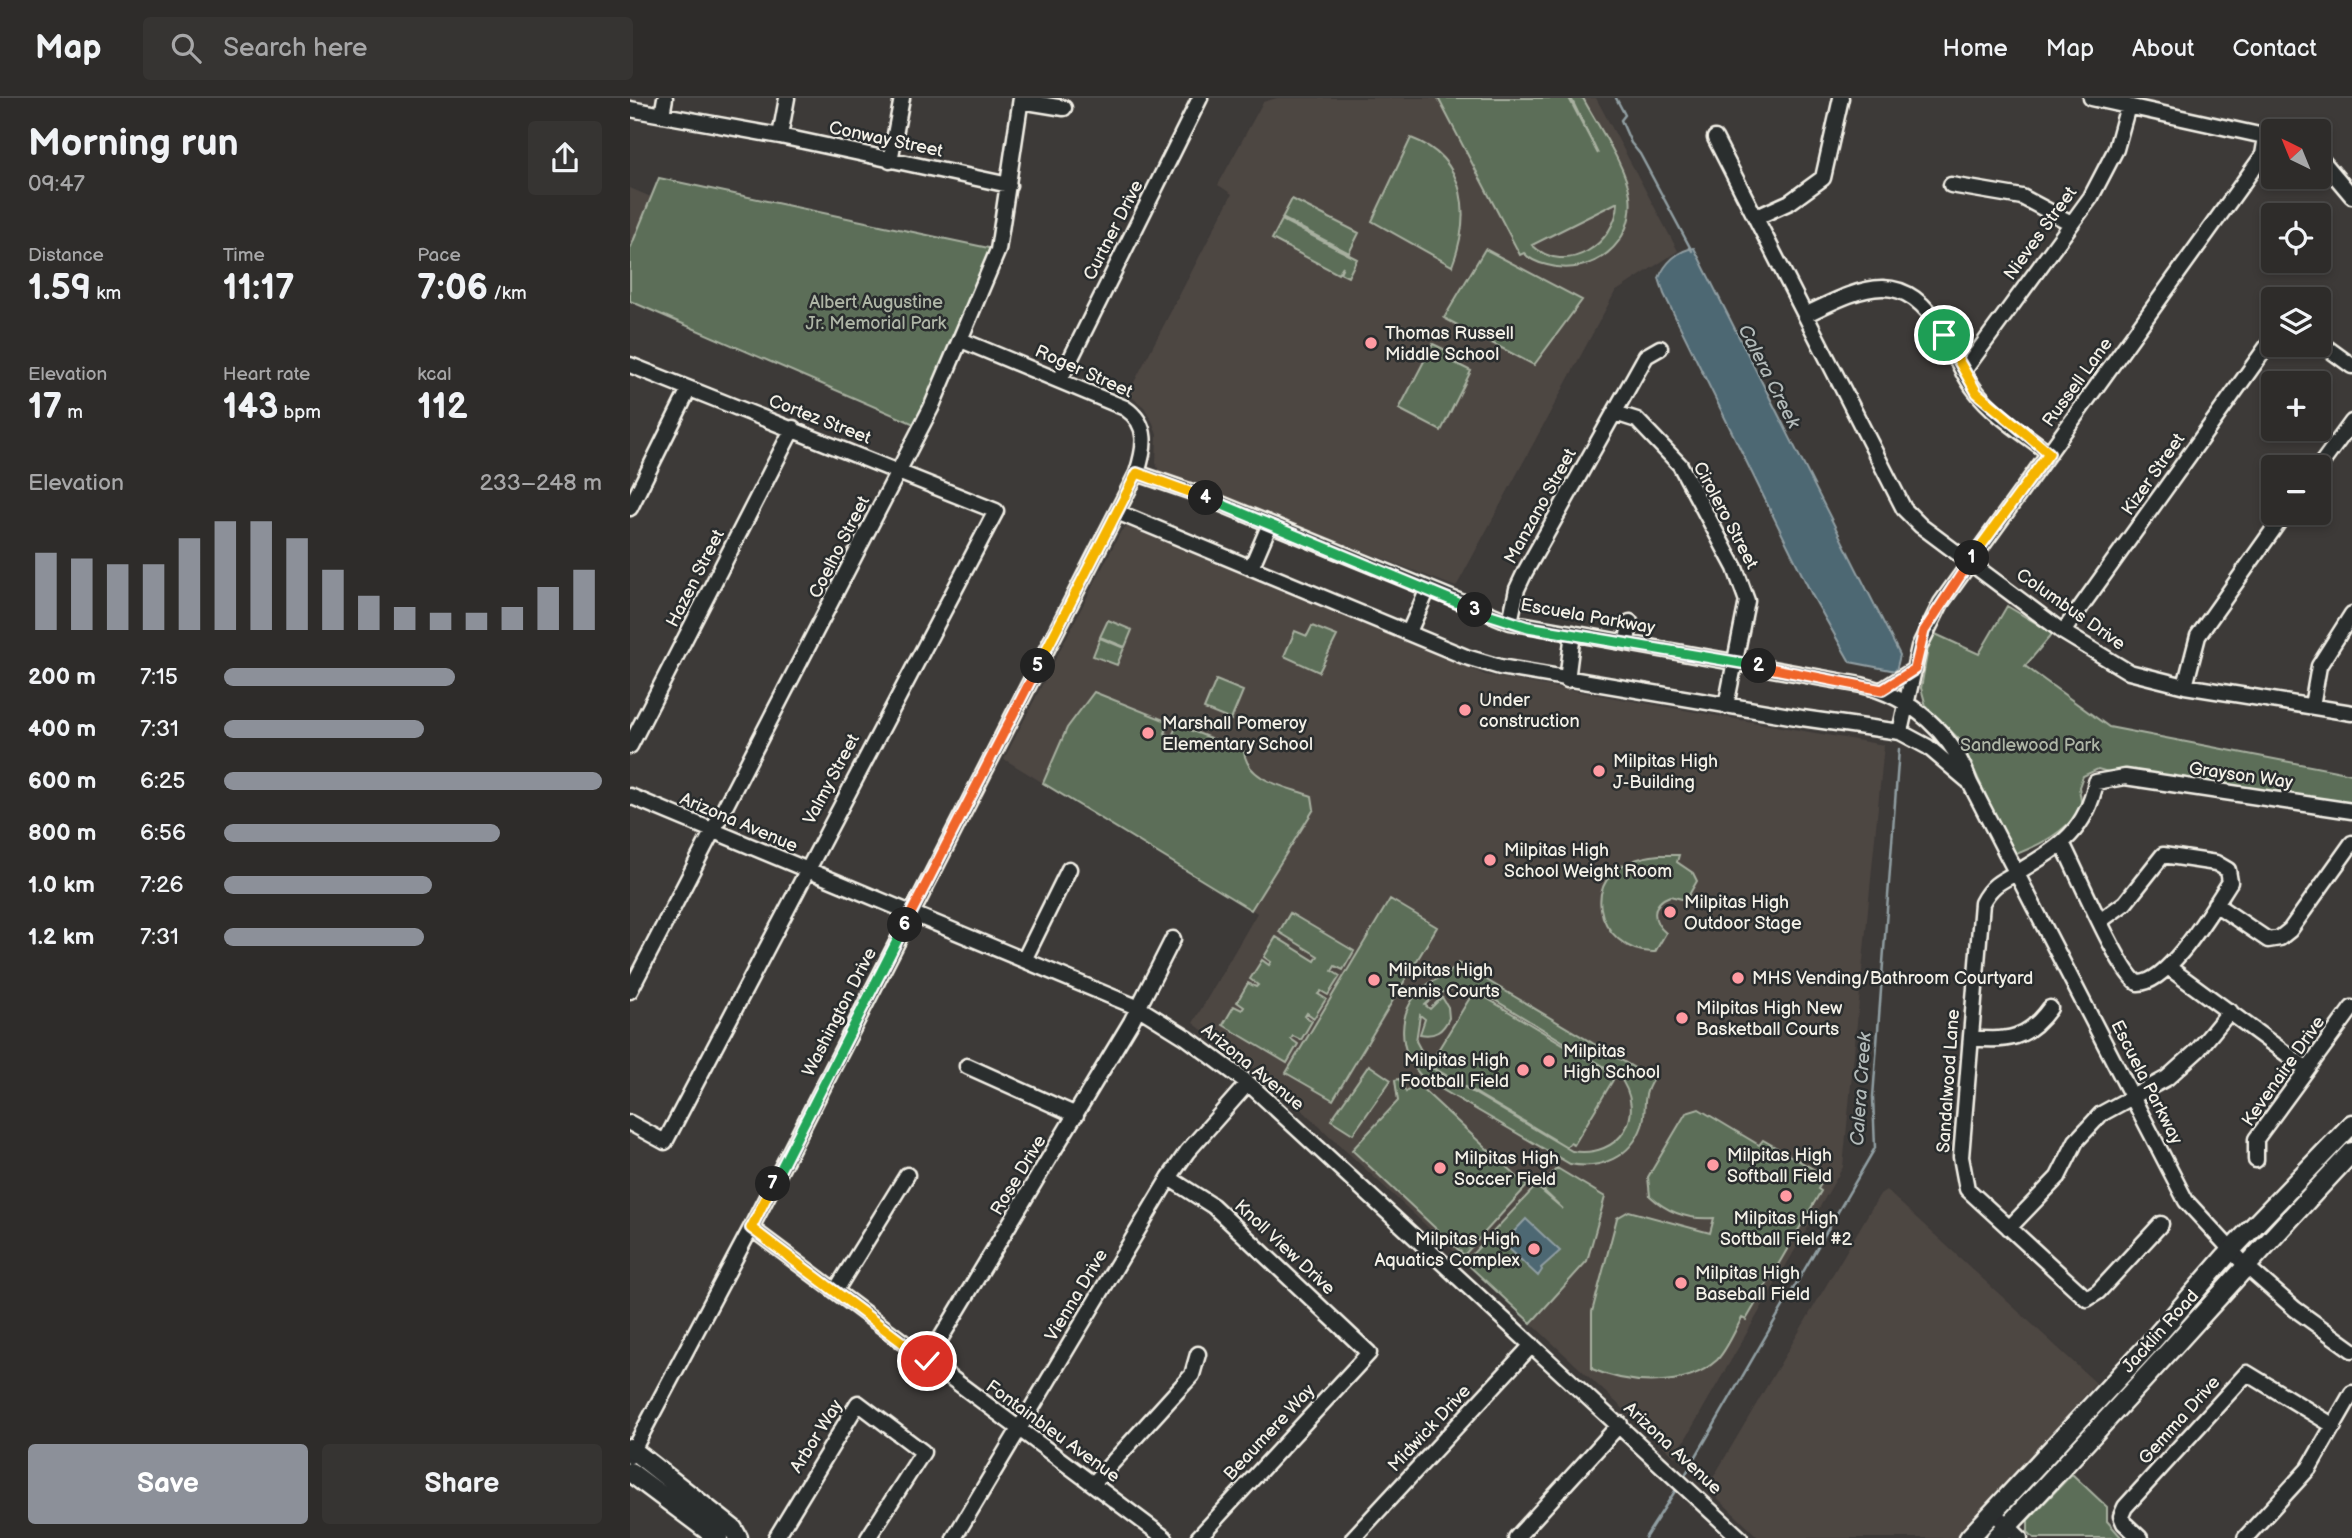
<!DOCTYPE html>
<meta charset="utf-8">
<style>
:root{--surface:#2e2c2a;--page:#363432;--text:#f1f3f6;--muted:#a7a7a8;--line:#494847;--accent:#8c9099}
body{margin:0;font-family:"Balsamiq Sans",sans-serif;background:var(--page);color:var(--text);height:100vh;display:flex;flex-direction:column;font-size:26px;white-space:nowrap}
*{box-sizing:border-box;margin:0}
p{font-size:23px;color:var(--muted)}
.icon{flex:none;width:38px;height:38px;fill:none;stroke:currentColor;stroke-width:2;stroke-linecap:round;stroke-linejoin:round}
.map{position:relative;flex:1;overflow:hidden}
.panel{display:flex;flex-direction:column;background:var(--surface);width:630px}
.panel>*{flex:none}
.needle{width:46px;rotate:317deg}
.fabs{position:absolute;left:1631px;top:21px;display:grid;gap:14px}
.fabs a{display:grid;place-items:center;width:70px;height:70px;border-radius:7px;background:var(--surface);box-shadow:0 4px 10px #0003,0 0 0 2px var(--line);font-size:35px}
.pin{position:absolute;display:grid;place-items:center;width:60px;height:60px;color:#fff;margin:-30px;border:4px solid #fff;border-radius:50%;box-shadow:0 2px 7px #0007}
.km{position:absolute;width:35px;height:35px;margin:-18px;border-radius:50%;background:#222;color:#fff;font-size:19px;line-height:35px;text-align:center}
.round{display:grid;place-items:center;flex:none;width:74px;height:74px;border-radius:7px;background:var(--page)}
.headline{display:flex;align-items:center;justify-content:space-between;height:119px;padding:0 28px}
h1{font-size:38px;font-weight:600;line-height:52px}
.metrics{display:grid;grid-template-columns:repeat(3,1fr);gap:10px;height:119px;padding:7px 28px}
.metrics div{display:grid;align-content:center}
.metrics b{font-size:35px;font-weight:600}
.metrics small{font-size:19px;font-weight:400}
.metrics p{font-size:19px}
.chart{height:196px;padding:14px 28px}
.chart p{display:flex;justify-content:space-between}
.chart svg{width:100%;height:126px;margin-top:7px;stroke:var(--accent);stroke-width:6}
.action{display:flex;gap:14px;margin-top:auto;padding:14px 28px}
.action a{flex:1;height:80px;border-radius:7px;background:var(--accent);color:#fff;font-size:28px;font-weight:600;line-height:80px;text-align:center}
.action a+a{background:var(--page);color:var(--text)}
ul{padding:0 28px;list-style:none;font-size:23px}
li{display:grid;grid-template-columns:112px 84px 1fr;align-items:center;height:52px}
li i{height:18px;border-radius:9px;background:var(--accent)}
header{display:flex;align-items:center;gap:42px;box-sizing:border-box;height:98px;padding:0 35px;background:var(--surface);border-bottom:2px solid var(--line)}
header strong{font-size:33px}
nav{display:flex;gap:38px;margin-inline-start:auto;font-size:24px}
.search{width:490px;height:63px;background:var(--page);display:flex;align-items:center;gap:18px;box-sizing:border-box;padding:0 24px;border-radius:7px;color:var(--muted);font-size:26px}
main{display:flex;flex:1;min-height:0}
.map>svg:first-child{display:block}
.built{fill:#4d4642}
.green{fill:#5b6e58;stroke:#a8b0a0;stroke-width:2;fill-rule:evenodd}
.water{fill:#4e6773;stroke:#909ea2;stroke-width:2}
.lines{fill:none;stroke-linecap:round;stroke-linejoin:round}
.stream{stroke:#909ea2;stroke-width:2.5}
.minor-casing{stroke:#f4f1e8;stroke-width:19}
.major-casing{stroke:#f4f1e8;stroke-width:23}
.minor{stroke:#2a2d2e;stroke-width:14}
.major{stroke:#2a2d2e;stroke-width:18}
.split-1-casing{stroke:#fff;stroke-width:14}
.split-2-casing{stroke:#fff;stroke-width:14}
.split-3-casing{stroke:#fff;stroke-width:14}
.split-4-casing{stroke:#fff;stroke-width:14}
.split-5-casing{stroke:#fff;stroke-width:14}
.split-6-casing{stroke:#fff;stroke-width:14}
.split-7-casing{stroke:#fff;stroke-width:14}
.split-8-casing{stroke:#fff;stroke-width:14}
.split-1{stroke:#f5b400;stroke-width:9}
.split-2{stroke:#f0652b;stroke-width:9}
.split-3{stroke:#22a559;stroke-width:9}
.split-4{stroke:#22a559;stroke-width:9}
.split-5{stroke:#f5b400;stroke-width:9}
.split-6{stroke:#f0652b;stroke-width:9}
.split-7{stroke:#22a559;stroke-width:9}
.split-8{stroke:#f5b400;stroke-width:9}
.poi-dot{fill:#ff9aa2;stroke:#2a2d2e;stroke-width:2.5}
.labels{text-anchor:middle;stroke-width:5;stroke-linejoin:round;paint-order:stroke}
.street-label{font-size:18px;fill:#f4f1e8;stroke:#2a2d2e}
.park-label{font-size:18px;fill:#afb6a7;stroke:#2a2d2e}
.poi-label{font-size:18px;fill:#f4f1e8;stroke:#2a2d2e;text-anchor:start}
.water-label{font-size:19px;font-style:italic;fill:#b2bab9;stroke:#2a2d2e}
</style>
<header>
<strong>Map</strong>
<div class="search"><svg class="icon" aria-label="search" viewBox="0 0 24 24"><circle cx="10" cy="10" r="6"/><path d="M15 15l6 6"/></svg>Search here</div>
<nav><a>Home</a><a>Map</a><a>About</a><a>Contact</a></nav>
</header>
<main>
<section class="panel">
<div class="headline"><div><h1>Morning run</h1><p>09:47</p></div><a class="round"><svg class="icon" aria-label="share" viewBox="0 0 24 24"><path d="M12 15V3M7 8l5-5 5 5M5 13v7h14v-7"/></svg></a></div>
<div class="metrics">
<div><p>Distance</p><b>1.59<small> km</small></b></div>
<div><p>Time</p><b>11:17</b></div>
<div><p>Pace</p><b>7:06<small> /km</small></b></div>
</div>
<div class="metrics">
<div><p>Elevation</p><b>17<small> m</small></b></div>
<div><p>Heart rate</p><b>143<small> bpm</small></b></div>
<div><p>kcal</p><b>112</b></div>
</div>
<div class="chart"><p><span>Elevation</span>233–248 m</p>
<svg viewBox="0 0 160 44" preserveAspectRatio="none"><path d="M5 44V17M15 44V19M25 44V21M35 44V21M45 44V12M55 44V6M65 44V6M75 44V12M85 44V23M95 44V32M105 44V36M115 44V38M125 44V38M135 44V36M145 44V29M155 44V23"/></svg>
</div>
<ul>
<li><b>200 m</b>7:15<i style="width:61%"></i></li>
<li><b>400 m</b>7:31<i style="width:53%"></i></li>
<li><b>600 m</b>6:25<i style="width:100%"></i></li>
<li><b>800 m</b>6:56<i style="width:73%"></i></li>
<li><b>1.0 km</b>7:26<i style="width:55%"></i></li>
<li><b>1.2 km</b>7:31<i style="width:53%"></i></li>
</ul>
<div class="action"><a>Save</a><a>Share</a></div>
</section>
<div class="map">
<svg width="1722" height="1440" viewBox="0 0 1722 1440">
<rect width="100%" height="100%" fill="#3d3a38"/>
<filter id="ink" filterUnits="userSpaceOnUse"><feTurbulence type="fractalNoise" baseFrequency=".0143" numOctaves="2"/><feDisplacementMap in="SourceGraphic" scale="14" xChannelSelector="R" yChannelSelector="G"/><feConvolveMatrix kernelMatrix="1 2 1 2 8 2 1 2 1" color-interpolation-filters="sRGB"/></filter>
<g filter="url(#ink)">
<!-- built -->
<path class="built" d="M647 0H966L1048 153 985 194 826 489 529 374 526 365 527 337 523 325 514 309 498 296 602 96 588 87 633 4Z
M0 90 21 99 0 151Z
M497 429 783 543 855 577 1254 647 1213 1069 1045 1359 646 988 563 925 627 815 374 661 491 433Z
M1256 1092 1466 1285 1328 1440H1129L1077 1390 1250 1096Z"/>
<!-- green -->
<path class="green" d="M808 0H939L968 56 941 0H953C967 27 996 68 1000 97 1006 145 962 180 917 167 908 165 900 162 894 155L890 157ZM988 104C987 145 936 180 902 147Z
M781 40C838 61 841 119 822 168L742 123Z
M29 80 368 152 291 329 0 203V151Z
M662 101 729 135 719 155 652 120Z
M652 122 727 161 718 179 710 175 713 168 708 176 642 141Z
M855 151 952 202 904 267 814 220Z
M803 246 824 256 821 263 841 273 811 333 769 311Z
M1377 508 1423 535 1395 568 1479 629 1722 676V707L1496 671 1485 676 1468 671 1453 678 1449 689 1452 710C1434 735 1412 746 1384 757L1330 642 1296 608 1291 590 1301 534 1349 556Z
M478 522 502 532 495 549 470 539Z
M682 528 707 538 689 574 654 558 665 533 677 538Z
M470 540 494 550 487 567 463 558Z
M586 582 613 593 601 622 574 611Z
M464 594 539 624 535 635 542 638 547 627 614 653C617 684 658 689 682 698L684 711 621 812 413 685 437 630Z
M1029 757H1049L1047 764 1063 775 1067 783 1056 802 1040 798C1021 805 1021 823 1036 835L1025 854C967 856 937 766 1029 757Z
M760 801 807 829 703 1002 656 975Z
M660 815 724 853 713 872 705 868 702 873 710 878 698 897 691 893 688 896 696 901 684 920 677 915 675 918 682 923 671 942 663 938 661 941 668 946 657 965 593 927 604 908 612 912 614 909 607 904 618 885 626 889 628 887 620 881 632 862 639 867 641 864 634 859 646 839 685 863 688 858 649 834Z
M828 865 1023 981C1010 1002 1018 1008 1012 1028 1001 1059 970 1072 940 1066L794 981C766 953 765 910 798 886 811 878 819 878 828 865ZM825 890 850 893 988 977C1019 1016 990 1061 942 1053L800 969 786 943 790 917 795 921 790 936C805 939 813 933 819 920L818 909 812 899 800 911 795 907 806 897Z
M848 895 981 975 979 979 983 982 944 1047 940 1045 937 1049 804 970 806 965 802 962 841 898 845 900Z
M739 967 761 982 723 1036 701 1022Z
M769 981 776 994 785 984 897 1088 834 1157 722 1052 768 1003 765 982Z
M1069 1011 1129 1047 1133 1042 1190 1075 1192 1084 1188 1091 1191 1093 1116 1222 1112 1220C1105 1232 1097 1252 1087 1262 1055 1291 998 1287 962 1271V1214L987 1120 999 1113 1080 1135 1084 1120C1059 1122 1038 1115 1020 1098L1018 1079 1056 1015Z
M927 1070 975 1099 957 1163 901 1225 835 1164 906 1088 933 1111 910 1089Z
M1442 1376 1477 1409V1423L1492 1440H1404L1398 1434V1422Z"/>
<!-- water -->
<path class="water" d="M1064 150 1270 557 1266 573 1220 564 1182 497 1034 196 1029 180C1035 165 1048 152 1064 150Z
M896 1121 930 1153 911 1170 912 1172 908 1178 873 1145Z"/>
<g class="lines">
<!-- stream -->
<path class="stream" d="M986 0 995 17 991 22 1001 45 1010 56 1062 153
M1054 1379 1245 1050 1243 999 1269 651
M1015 1440 1047 1390"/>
<defs>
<path id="minor" d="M1461 0 1643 40
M391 3 434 10
M0 11 150 38 379 87
M32 17 35 0
M150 38 157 0
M1085 40 1274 411 1291 428 1433 534 1499 574 1555 588 1722 615
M1689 59 1722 98
M260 63 272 0
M1321 87 1392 99 1441 125
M1127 119 1160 104 1193 80 1211 0
M1177 216C1235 188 1274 168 1314 236 1324 255 1332 275 1345 292 1364 317 1395 336 1419 355
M1689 244 1722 268
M0 267 366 413 35 1044 0 1025
M1333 274 1461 99 1486 51 1498 8
M430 282 570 0
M985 315 1007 322 1050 367 1105 470 1117 503 1096 608
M1689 369 1722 324
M507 375 562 394 880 524 1231 587C1282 599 1323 636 1340 685L1556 1103 1615 1167 1665 1211 1722 1252
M0 410 59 291
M487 414 836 559 870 569 1172 620 1270 634 1298 649 1337 682
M621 470 639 428
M880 524 887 491 895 474 1016 258 1030 250
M779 534 797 493
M1433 534 1643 240
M997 544 1000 524
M937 582 943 535
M1555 588 1568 538 1655 415
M1252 592 1285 571
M1682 608 1689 568 1722 516
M1270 634 1289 549 1311 505 1633 57 1636 39
M0 648 163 330
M0 698 509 910 557 940 618 985 1110 1440
M1432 745C1445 769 1490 877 1508 885 1539 886 1584 808 1600 784L1598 772 1586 765 1533 757 1495 805 1470 823
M1585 806 1638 842 1650 840 1660 832 1722 745
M395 860 439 771
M1538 869 1677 971
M0 893 301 310 368 152 391 0
M1341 940C1377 944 1398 941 1420 910
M337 968 446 1017
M1626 1062V1041L1722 910
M539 1080 583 1108 739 1255 568 1440
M1531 1126 1468 1194 1457 1201 1337 1091 1331 1059 1352 805C1361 787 1371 783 1388 774 1429 749 1456 734 1466 684L1495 679 1722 713
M121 1130 535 1440
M1379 1130 1428 1079 1446 1043 1471 1016 1537 980 1568 952 1600 913
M206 1192 277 1077
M297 1263 501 924 543 841
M0 1358 121 1130 507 375C515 350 520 327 495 310L331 242
M463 1386 562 1277 568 1256
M1363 1414 1390 1440
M146 1440 228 1305 293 1354 238 1440
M324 1440 539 1080 557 1054 618 985
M723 1440 902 1247
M886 1440 990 1326
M1510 1440 1494 1425 1491 1418 1495 1409 1617 1275 1704 1328
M1615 1440 1679 1370 1722 1295"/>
<path id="major" d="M0 1350 103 1431 108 1440
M0 1374 88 1440
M1339 1440 1516 1250 1601 1152 1722 1026
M1366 1440C1487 1314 1602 1181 1722 1054"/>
</defs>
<!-- minor casing -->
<use href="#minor" class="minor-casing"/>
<!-- major casing -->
<use href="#major" class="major-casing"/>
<!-- minor -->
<use href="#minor" class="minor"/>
<!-- major -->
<use href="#major" class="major"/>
</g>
</g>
<g class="lines" filter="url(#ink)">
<defs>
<path id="split-1" d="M1314 237 1347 295 1419 355 1342 460"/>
<path id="split-2" d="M1129 568 1252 592 1285 571 1294 533 1342 460"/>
<path id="split-3" d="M845 512 898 529 1129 568"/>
<path id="split-4" d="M576 400 845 512"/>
<path id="split-5" d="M408 568 507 375 576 400"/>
<path id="split-6" d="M275 827 408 568"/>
<path id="split-7" d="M143 1086 275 827"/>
<path id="split-8" d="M143 1086 121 1130 297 1263"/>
</defs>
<!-- split-1 casing -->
<use href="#split-1" class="split-1-casing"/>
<!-- split-2 casing -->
<use href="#split-2" class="split-2-casing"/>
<!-- split-3 casing -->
<use href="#split-3" class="split-3-casing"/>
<!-- split-4 casing -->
<use href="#split-4" class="split-4-casing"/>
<!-- split-5 casing -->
<use href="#split-5" class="split-5-casing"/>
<!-- split-6 casing -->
<use href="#split-6" class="split-6-casing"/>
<!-- split-7 casing -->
<use href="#split-7" class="split-7-casing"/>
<!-- split-8 casing -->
<use href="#split-8" class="split-8-casing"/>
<!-- split-1 -->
<use href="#split-1" class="split-1"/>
<!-- split-2 -->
<use href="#split-2" class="split-2"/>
<!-- split-3 -->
<use href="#split-3" class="split-3"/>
<!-- split-4 -->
<use href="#split-4" class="split-4"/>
<!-- split-5 -->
<use href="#split-5" class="split-5"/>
<!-- split-6 -->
<use href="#split-6" class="split-6"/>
<!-- split-7 -->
<use href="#split-7" class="split-7"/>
<!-- split-8 -->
<use href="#split-8" class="split-8"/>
</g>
<!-- markers -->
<g class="poi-dot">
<circle cx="741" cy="245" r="7"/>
<circle cx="835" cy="612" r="7"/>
<circle cx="518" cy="635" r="7"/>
<circle cx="969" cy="673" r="7"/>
<circle cx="860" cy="762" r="7"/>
<circle cx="1040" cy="814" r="7"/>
<circle cx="1108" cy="880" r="7"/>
<circle cx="744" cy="882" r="7"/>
<circle cx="1052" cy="920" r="7"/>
<circle cx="919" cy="963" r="7"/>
<circle cx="893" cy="972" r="7"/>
<circle cx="1083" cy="1067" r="7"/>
<circle cx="810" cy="1070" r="7"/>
<circle cx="1156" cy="1098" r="7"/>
<circle cx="904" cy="1151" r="7"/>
<circle cx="1051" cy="1185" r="7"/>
</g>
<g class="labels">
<!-- street labels -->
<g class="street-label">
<text transform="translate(256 41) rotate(12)" y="6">Conway Street</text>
<text transform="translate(483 132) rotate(-63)" y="6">Curtner Drive</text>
<text transform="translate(1410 135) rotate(-54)" y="6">Nieves Street</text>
<text transform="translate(454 273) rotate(24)" y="6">Roger Street</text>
<text transform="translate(1447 284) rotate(-54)" y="6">Russell Lane</text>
<text transform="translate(190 321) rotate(21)" y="6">Cortez Street</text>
<text transform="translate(1523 376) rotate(-55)" y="6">Kizer Street</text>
<text transform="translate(910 408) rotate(-61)" y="6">Manzano Street</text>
<text transform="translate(1096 417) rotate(62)" y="6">Cirolero Street</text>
<text transform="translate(209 449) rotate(-63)" y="6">Coelho Street</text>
<text transform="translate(65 480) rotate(-63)" y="6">Hazen Street</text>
<text transform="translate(1441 511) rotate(35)" y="6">Columbus Drive</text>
<text transform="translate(958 518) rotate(10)" y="6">Escuela Parkway</text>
<text transform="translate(1611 677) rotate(8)" y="6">Grayson Way</text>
<text transform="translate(201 681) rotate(-62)" y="6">Valmy Street</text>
<text transform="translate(109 724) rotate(23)" y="6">Arizona Avenue</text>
<text transform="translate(209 914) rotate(-63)" y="6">Washington Drive</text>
<text transform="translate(623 969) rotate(39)" y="6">Arizona Avenue</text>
<text transform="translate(1653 973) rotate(-55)" y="6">Kevenaire Drive</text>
<text transform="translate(1318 983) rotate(-86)" y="6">Sandalwood Lane</text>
<text transform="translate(1517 984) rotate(63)" y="6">Escuela Parkway</text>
<text transform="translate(388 1077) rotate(-59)" y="6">Rose Drive</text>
<text transform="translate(655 1149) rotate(43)" y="6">Knoll View Drive</text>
<text transform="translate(446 1197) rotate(-59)" y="6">Vienna Drive</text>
<text transform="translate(1530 1233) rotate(-48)" y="6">Jacklin Road</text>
<text transform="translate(1549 1322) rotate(-48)" y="6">Gemma Drive</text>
<text transform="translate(799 1330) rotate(-47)" y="6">Midwick Drive</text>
<text transform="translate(423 1333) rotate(36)" y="6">Fontainbleu Avenue</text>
<text transform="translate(639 1334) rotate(-47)" y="6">Beaumere Way</text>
<text transform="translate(186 1338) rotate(-58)" y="6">Arbor Way</text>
<text transform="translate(1043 1350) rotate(43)" y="6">Arizona Avenue</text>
</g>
<!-- park labels -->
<g class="park-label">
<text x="246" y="210">Albert Augustine<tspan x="246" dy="21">Jr. Memorial Park</tspan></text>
<text x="1400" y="653">Sandlewood Park</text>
</g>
<!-- poi labels -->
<g class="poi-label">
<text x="755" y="241">Thomas Russell<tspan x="755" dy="21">Middle School</tspan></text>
<text x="849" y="608">Under<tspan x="849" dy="21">construction</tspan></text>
<text x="532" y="631">Marshall Pomeroy<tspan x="532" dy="21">Elementary School</tspan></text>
<text x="983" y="669">Milpitas High<tspan x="983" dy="21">J-Building</tspan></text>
<text x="874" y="758">Milpitas High<tspan x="874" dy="21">School Weight Room</tspan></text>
<text x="1054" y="810">Milpitas High<tspan x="1054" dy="21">Outdoor Stage</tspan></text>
<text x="758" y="878">Milpitas High<tspan x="758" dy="21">Tennis Courts</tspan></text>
<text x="1122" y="886">MHS Vending/Bathroom Courtyard</text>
<text x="1066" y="916">Milpitas High New<tspan x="1066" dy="21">Basketball Courts</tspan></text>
<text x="933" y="959">Milpitas<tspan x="933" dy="21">High School</tspan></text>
<text x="879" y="968" text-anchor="end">Milpitas High<tspan x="879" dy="21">Football Field</tspan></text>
<text x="1097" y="1063">Milpitas High<tspan x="1097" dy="21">Softball Field</tspan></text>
<text x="824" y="1066">Milpitas High<tspan x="824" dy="21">Soccer Field</tspan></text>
<text x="1156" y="1126" text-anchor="middle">Milpitas High<tspan x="1156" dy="21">Softball Field #2</tspan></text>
<text x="890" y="1147" text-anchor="end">Milpitas High<tspan x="890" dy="21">Aquatics Complex</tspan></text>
<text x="1065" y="1181">Milpitas High<tspan x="1065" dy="21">Baseball Field</tspan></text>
</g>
<!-- water labels -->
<g class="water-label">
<text transform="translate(1140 278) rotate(63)" y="7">Calera Creek</text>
<text transform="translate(1230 991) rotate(-86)" y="7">Calera Creek</text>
</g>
</g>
</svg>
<div class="fabs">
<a><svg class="needle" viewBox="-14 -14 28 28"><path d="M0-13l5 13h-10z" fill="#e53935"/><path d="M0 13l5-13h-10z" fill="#a7a7a8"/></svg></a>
<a><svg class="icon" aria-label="locate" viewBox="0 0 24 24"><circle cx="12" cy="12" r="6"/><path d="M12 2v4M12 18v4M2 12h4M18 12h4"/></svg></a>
<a><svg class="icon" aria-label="layers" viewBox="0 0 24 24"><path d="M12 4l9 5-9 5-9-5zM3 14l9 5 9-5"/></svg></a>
<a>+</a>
<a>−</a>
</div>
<div class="pin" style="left:1314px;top:237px;background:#1e9e55"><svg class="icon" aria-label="arrive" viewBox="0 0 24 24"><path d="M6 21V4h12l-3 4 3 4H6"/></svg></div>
<div class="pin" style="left:297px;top:1263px;background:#d93025"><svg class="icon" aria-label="check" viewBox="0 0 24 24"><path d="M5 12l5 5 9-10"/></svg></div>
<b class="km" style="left:1342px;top:460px">1</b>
<b class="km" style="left:1129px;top:568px">2</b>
<b class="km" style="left:845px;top:512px">3</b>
<b class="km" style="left:576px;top:400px">4</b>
<b class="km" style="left:408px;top:568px">5</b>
<b class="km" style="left:275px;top:827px">6</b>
<b class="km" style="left:143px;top:1086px">7</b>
</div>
</main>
